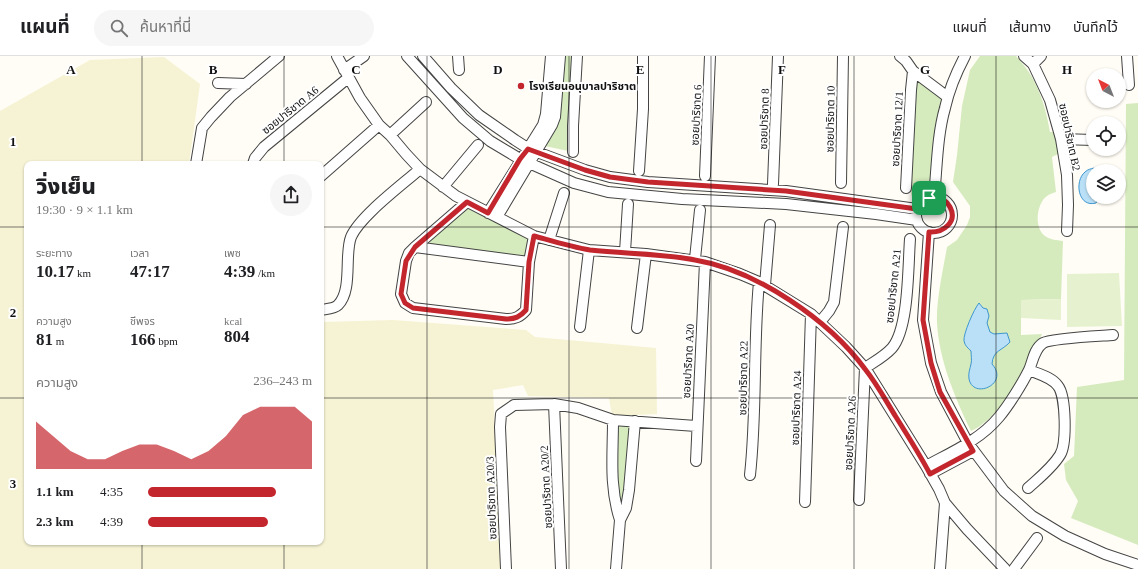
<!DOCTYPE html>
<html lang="th">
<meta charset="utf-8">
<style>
:root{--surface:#fff;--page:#f6f6f6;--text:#202124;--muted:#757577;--line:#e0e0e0;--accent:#c4262e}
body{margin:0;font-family:"Times New Roman","Noto Sans Thai",serif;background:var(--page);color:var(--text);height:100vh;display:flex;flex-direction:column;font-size:15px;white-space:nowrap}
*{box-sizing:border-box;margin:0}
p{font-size:13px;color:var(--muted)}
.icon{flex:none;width:22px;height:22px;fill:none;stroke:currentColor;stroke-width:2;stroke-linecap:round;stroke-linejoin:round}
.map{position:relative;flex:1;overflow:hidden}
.details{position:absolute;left:24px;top:105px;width:300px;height:384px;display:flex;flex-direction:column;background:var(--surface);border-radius:8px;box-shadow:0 1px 3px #0004}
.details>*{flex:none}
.needle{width:26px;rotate:318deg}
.buttons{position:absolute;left:1086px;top:12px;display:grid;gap:8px}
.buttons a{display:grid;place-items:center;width:40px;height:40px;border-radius:50%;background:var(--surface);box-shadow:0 1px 3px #0004;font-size:20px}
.pin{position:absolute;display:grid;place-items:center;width:34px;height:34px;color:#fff;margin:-17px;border-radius:8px;box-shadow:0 2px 6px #0006}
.round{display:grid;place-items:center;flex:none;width:42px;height:42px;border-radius:21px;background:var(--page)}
.summary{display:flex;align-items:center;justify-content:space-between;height:68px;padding:0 12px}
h1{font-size:22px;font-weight:800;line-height:30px}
.figures{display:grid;grid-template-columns:repeat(3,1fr);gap:6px;height:68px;padding:4px 12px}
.figures div{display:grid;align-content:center}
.figures b{font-size:17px;font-weight:800}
.figures small{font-size:11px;font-weight:400}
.figures p{font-size:11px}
.chart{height:112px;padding:8px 12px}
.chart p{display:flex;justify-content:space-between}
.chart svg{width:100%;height:72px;margin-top:4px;fill:var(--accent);opacity:.7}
ul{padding:0 12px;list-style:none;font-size:13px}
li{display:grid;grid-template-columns:64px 48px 1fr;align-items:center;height:30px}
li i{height:10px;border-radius:5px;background:var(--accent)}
header{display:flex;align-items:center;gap:24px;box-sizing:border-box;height:56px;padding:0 20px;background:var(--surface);border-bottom:1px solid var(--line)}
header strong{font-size:19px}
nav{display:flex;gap:22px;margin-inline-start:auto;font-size:14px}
.search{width:280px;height:36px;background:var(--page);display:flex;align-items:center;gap:10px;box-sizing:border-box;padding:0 14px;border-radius:22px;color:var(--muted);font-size:15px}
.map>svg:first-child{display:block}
.farmland{fill:#f6f3d4}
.green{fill:#d5ebbd}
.pitch{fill:#e6f2cf}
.water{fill:#b9e0f7;stroke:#3f96cf}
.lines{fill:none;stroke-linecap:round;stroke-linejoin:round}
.street-casing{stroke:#444;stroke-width:12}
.street{stroke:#fff;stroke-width:10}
.route-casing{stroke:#fff;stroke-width:8}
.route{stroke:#c4262e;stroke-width:5}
.grid{fill:none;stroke:#111;stroke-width:1;stroke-opacity:0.55}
.poi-dot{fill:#c4262e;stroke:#fff;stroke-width:1.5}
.labels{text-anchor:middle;stroke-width:4;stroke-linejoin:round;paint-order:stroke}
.poi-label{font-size:11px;font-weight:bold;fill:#111;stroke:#fff;text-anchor:start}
.street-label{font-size:11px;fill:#111;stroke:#fff}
.grid-label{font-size:13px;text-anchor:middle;font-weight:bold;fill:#111;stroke:#fff;stroke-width:4;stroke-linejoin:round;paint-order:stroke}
</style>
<header>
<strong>แผนที่</strong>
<div class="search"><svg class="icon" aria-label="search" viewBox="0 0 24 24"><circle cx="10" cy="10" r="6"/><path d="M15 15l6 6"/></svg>ค้นหาที่นี่</div>
<nav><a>แผนที่</a><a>เส้นทาง</a><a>บันทึกไว้</a></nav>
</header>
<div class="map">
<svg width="1138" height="513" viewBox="0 0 1138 513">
<rect width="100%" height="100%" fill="#fffdf5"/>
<!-- farmland -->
<path class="farmland" d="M164 1 200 28 189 108H27V486H321V266L393 264 526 274 535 281 656 292 657 358 612 360 609 342 528 340 523 329 493 334 502 513H0V55L90 4Z"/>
<!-- green -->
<path class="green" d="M559 0H577L573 96 540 89Z
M980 0H1016C1037 22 1045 47 1050 76H1057L1060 97 1052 101 1056 136C1053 137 1049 138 1047 140 1036 148 1034 172 1045 180 1050 184 1057 184 1063 185L1061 243 1021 244V279L1042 278C1028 308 1003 361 971 375 955 342 939 304 937 267 936 245 943 214 947 191L957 184 967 169 970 161V150L953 126 957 99 962 50 970 14Z
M915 19 945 39 932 139 926 140 919 145 912 141 910 134Z
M1138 47V489L1071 462 1078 445 1066 424 1064 408 1074 400 1077 331 1124 324 1126 48Z
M467 146 534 180 529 206 415 191Z
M613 364 635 365 620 464Z"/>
<!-- pitch -->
<path class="pitch" d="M1119 217 1122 270 1067 271V218Z
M1061 243V264L1021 262V244Z"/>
<!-- water -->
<path class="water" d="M1094 112 1100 115H1093V141H1099L1096 147C1078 152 1074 125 1085 116 1088 113 1091 113 1094 112Z
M979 247 983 252 987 253 989 260 987 267 990 276 994 278 1007 277 1010 286C1002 295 993 294 992 308 1010 328 973 344 969 323 968 317 970 313 971 308 972 304 971 299 971 295 968 292 965 290 964 285 963 278 974 253 979 247Z"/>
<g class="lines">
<defs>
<path id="street" d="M337 0 360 42 379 69 390 79 406 98 420 113 456 140 534 180 589 194 646 198 705 206 740 218 759 226 811 258 846 291 865 312 926 410 939 433 945 447 967 473 1005 513
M407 0 463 62 490 85 520 103 574 127 608 136 682 143 786 148 876 158 917 164
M423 0 451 32 479 59 515 84 529 93 585 114 610 121 648 126 786 135 917 153
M458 0 459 14
M900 0 906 5 913 15 945 39
M1024 0 1033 8 1050 44 1061 83 1067 119 1068 149 1067 175
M1127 0 1129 29
M1033 8 1041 0
M344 14 364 0
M218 27 246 28
M390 79 426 46
M1061 83 1093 84
M573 96V70L577 0
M196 108 202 72 211 61 230 41 279 0
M253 108 255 102 264 91 348 22
M639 115 643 53V0
M321 120 379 69
M705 120 710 0
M841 127 843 0
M773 128 778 0
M443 131 478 89
M906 132 911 34 913 15
M934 141C937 112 937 80 945 52 949 34 956 17 965 0
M916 159a18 18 0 1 1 36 0a18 18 0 1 1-36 0Z
M467 146 415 191 409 197 406 205 401 238 405 247 413 252 506 263C515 263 520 261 526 254L529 206 534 180
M488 157 543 69 546 58 551 0
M497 161 552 69 555 61 560 0
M929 176 923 264 931 307 941 336 968 387 1004 435 1032 460 1065 480 1105 498 1138 509
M549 184 564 137
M415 191 529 206
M625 196 628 148
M695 203 700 154
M765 229 770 169
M321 254C326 253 334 253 338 249 353 234 344 199 351 181 360 160 402 129 420 113
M820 266 829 255 834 246 843 171
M580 271 589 194
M637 272 646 198
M554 348 561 513
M613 364C613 399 609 430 620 464
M696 405 705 206
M926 410C952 396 980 384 999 361 1009 349 1022 328 1029 314 1033 305 1034 293 1043 287 1052 282 1100 280 1113 279
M930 418 973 395
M750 419C757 355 753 290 759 226
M1028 432C1039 422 1052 412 1060 399 1067 388 1066 340 1058 330 1052 321 1038 318 1029 314
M859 444 865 312C874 306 885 300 892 292 909 272 908 210 910 183
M805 446 811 258
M506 513 500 371 501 358 514 349 554 348 578 352 613 364 696 370
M616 513 620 464 626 452 629 434 635 365
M940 513 945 447
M1014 513 1037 482"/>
</defs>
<!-- street casing -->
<use href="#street" class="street-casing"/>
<!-- street -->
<use href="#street" class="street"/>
</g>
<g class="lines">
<defs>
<path id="route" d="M528 93 585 114 610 121 648 126 786 135 917 153C924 141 942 136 950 151 958 166 943 177 929 176L923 264 931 307 940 336 973 395 930 418C920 399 908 380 896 361 886 345 877 328 865 313 829 264 756 214 695 204 661 197 625 198 590 194 571 191 552 185 534 180L529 206 526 254C520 261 515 263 506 263L413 252 405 247 401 238 406 205 415 191 467 146 488 157 520 103Z"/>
</defs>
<!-- route casing -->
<use href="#route" class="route-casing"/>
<!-- route -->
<use href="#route" class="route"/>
</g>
<!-- grid -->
<path class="grid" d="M142 0V108M284 0V108M427 0V513M569 0V513M711 0V513M854 0V513M996 0V513M0 171H27M321 171H1138M0 342H27M321 342H1138M142 486V513M284 486V513"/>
<!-- markers -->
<circle class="poi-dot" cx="521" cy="30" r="4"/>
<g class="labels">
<!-- poi labels -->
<g class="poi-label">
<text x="529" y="34">โรงเรียนอนุบาลปาริชาต</text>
</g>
<!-- street labels -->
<g class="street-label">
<text transform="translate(290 54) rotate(-39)" y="4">ซอยปาริชาต A6</text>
<text transform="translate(696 59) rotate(-87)" y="4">ซอยปาริชาต 6</text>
<text transform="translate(764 63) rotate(-88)" y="4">ซอยปาริชาต 8</text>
<text transform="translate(830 63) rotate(-89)" y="4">ซอยปาริชาต 10</text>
<text transform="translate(897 73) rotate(-87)" y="4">ซอยปาริชาต 12/1</text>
<text transform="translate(1070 81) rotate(78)" y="4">ซอยปาริชาต B2</text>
<text transform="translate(893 230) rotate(-84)" y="4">ซอยปาริชาต A21</text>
<text transform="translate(688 305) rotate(-87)" y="4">ซอยปาริชาต A20</text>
<text transform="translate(743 322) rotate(-89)" y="4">ซอยปาริชาต A22</text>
<text transform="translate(796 352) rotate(-88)" y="4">ซอยปาริชาต A24</text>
<text transform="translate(850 377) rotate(-87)" y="4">ซอยปาริชาต A26</text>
<text transform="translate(546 431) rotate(-93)" y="4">ซอยปาริชาต A20/2</text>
<text transform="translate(491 442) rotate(-92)" y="4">ซอยปาริชาต A20/3</text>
</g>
</g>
<g class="grid-label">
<text x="71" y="18">A</text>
<text x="213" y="18">B</text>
<text x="356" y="18">C</text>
<text x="498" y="18">D</text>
<text x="640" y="18">E</text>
<text x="782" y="18">F</text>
<text x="925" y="18">G</text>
<text x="1067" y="18">H</text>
<text x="13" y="90">1</text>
<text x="13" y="261">2</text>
<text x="13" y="432">3</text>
</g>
</svg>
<div class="buttons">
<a><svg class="needle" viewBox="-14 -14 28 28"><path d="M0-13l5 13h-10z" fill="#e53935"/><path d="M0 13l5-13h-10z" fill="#757577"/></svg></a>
<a><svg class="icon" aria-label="locate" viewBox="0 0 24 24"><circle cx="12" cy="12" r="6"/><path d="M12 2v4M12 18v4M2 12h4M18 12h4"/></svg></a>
<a><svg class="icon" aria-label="layers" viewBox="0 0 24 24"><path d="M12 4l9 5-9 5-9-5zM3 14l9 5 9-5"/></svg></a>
</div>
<div class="pin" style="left:929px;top:142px;background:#1e9e55"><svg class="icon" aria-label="arrive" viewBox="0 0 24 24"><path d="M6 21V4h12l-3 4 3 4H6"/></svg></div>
<section class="details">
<div class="summary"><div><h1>วิ่งเย็น</h1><p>19:30 · 9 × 1.1 km</p></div><a class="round"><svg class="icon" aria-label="share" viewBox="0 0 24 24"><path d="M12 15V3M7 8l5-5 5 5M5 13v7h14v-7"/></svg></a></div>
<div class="figures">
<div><p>ระยะทาง</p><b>10.17<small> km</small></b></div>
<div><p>เวลา</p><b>47:17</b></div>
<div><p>เพซ</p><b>4:39<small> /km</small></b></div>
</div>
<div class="figures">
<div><p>ความสูง</p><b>81<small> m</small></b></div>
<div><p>ชีพจร</p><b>166<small> bpm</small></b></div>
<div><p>kcal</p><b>804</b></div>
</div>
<div class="chart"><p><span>ความสูง</span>236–243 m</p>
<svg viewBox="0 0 160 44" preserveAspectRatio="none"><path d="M0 44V15L10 24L20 33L30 38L40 38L50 33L60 29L70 29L80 33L90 38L100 33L110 24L120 11L130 6L140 6L150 6L160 15V44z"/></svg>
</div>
<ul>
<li><b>1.1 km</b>4:35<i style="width:78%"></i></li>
<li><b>2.3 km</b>4:39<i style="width:73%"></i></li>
</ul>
</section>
</div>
